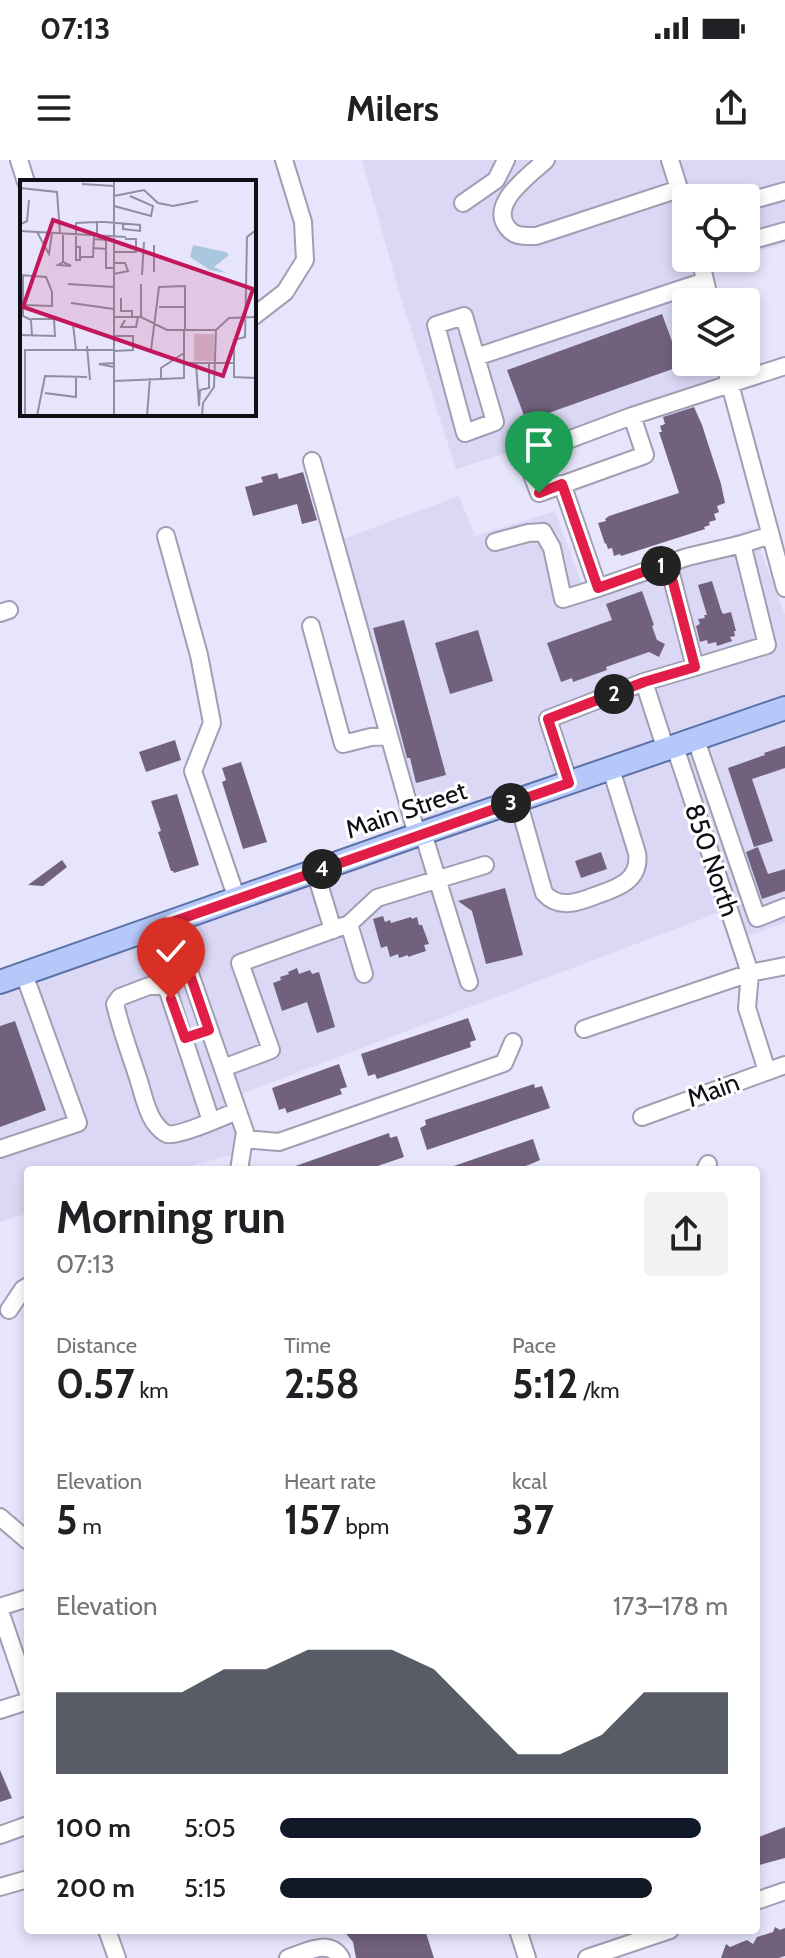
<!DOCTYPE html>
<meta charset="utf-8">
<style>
:root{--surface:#fff;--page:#f2f2f2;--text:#202124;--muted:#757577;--accent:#111827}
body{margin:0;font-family:Cabin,sans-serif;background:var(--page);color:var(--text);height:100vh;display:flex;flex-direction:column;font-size:30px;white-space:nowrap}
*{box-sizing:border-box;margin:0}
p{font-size:26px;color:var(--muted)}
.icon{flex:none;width:44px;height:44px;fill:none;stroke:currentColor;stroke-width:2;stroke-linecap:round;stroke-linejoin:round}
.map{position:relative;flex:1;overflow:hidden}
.details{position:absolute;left:24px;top:1006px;width:736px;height:768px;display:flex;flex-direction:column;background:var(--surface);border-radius:8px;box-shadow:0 4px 12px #0003}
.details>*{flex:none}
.fabs{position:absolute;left:672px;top:24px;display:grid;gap:16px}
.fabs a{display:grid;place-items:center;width:88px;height:88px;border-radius:8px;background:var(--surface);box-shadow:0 4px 12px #0003;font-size:40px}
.pin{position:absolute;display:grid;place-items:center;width:68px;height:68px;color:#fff;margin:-82px -34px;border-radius:50% 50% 50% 0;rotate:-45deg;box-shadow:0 0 8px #0007}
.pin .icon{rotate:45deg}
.km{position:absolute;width:40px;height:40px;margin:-20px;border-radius:50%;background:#222;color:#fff;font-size:22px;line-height:40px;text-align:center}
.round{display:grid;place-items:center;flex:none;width:84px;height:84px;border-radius:8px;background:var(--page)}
.summary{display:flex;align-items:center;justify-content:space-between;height:136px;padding:0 32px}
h1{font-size:44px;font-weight:700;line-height:60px}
.figures{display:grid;grid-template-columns:repeat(3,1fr);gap:12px;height:136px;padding:8px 32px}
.figures div{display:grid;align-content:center}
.figures b{font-size:40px;font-weight:700}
.figures small{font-size:22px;font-weight:400}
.figures p{font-size:22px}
.chart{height:224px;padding:16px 32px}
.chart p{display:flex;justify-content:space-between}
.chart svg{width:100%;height:144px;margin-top:8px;fill:var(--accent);opacity:.7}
ul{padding:0 32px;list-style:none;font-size:26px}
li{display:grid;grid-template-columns:128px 96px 1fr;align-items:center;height:60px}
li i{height:20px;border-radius:10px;background:var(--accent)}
.status{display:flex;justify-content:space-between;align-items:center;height:56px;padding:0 40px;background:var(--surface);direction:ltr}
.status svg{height:22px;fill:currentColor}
header{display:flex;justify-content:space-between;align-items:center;height:104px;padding:0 32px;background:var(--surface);font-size:36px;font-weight:700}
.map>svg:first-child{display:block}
.built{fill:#dad8f4}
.building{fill:#72617c}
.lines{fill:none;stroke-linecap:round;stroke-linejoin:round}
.minor-casing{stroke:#a09eb3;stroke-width:20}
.major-casing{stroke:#5a70a7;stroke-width:26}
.minor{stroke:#fff;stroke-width:16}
.major{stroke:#b5c8f9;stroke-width:22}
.route-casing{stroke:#fff;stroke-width:16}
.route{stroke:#e11d48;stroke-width:10}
.labels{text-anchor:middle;stroke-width:6;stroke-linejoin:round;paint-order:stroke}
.street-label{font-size:26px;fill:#0f0e15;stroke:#fff}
.inset-road{fill:none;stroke:#918f9f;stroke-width:2}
.view{fill:#c2185b;fill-opacity:0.15;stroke:#c2185b;stroke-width:4}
.inset-edge{fill:none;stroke:#0f0e15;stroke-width:4}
</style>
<div class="status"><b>07:13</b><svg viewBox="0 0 49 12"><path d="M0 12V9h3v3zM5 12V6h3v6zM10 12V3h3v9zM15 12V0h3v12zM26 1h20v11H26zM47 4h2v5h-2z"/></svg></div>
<header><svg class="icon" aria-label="menu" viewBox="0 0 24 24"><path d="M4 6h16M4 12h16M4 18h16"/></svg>Milers<svg class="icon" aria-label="share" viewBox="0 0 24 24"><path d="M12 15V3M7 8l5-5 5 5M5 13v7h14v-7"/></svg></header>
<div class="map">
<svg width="785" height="1798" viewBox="0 0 785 1798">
<rect width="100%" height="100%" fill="#e7e5fb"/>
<!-- built -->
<path class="built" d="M362 0H785V84L746 94V38H686V98H731L711 103 717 142H686V202H726L730 224 456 309 399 132Z
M459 336 475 376 555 351 585 432 752 368 785 455V763L739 779 728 749 233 937 242 992 176 1010H28V1053L0 1062V822L423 673 335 382Z"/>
<!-- building -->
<path class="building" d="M662 154 681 206 526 261 507 210Z
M694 247 702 265 721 324 725 343 717 346 719 352 714 354 716 360 709 362 710 365 704 367 705 369 621 396 620 394 614 396 612 388 608 389 606 383 605 384 598 363 606 361 605 359 609 356 679 333 659 272H662L660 266 665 264 663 257Z
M303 312 317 360 302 364 297 344 253 356 245 327 263 322 261 317 277 313 279 319Z
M712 421 721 450 723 454 731 452 736 471H734L735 476 730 477 732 481 717 486 716 482 708 484 707 480 700 482 696 466 700 464 698 459 705 458 704 455H707L698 425Z
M642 431 654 465 652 466 657 480 665 484 659 497 649 492 606 507 607 510 573 522 572 518 561 522 547 483 612 460 606 444Z
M404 460 446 615 416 623 410 598H407L373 468Z
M478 470 493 521 450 534 435 483Z
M175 580 181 600 146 612 139 592Z
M785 586V608L752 619 773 681 754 687 728 608 765 595 764 593Z
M241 602 267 682 243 689 222 622 226 620 222 608Z
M177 634 199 705 174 713 173 711H171L158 672 161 671 151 641Z
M758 687 768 714 785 709V731L762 739 746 692Z
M601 692 607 709 581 718 575 701Z
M62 700 67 707 43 726 28 725Z
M505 728 523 795 486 804 472 751 458 741Z
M383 756 385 762 390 760 391 763 411 757 412 759 417 757 419 765H422L429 784 424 785 426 791 408 797V795L399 798 398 794 390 797 387 786 381 788 373 759Z
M297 808 299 814 310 810 312 814 319 812 335 867 317 873 307 842 282 851 273 823 281 820 280 817 289 814 288 812Z
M468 858 476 880 470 882 471 887 377 919 375 914 368 916 361 894Z
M15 861 46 950 0 967V866Z
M339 904 347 927 340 929 342 934 287 953 285 948 279 950 272 928Z
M534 924 535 928 542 926 550 948 427 990 420 968 426 965 425 960Z
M389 973 390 978 397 976 404 997 366 1010H287V1009Z
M533 979 540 1000 531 1004 514 1010H448V1008Z
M0 1610 12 1638 0 1642Z
M785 1667V1698L756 1706V1678Z
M775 1767 780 1770 785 1768V1796L779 1798H721L726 1784 730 1787 747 1780 753 1784 757 1777 773 1772Z
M343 1770H425L434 1798H356L353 1782Z"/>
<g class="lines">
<defs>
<path id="minor" d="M19 0 26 22
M546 0C530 15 489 43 507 67 514 77 524 76 536 76L679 29
M670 0 686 51
M746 42 785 31
M463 43 496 20 506 0
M746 82 785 71
M700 98 710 142
M254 156 285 132 305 100 303 62 284 0
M476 197 464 156 436 165 465 273 495 262 476 197 705 121
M724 202 785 428
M632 256 645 295 539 333 525 296 632 256 785 206
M312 301 417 675
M562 324 598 428 687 397 742 384 771 375
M166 376 199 495 212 563 193 611 237 739
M495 382 528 373 543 372 552 388 563 439 598 428
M668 403 695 507 767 485 742 384
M0 453 9 450
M311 466 343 584 371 577 389 576
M644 522 666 590
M696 580 757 758 785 747
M675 587 750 813 747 848 767 911
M569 623 548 559 644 522 695 507
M518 641 544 733C559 750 579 742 597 735 618 728 641 720 637 693L611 609
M423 673 469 822
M315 711 333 770
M172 762 245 972 239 1010
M364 814 349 764 377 738 485 705
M584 869 750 813 785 806
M223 908 271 890 240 803 349 764
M642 957 785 905
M211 961 168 831 163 826H149L120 837 115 844C121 870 131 896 139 921 143 934 146 950 154 962 157 966 162 972 167 974 178 977 225 956 237 951
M244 979 279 982 504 903 513 882
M0 989 78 963 24 814
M705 1010 708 1004
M9 1150 23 1129 28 1126
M0 1357 28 1381
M0 1447 28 1438
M0 1451 28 1533
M0 1550 28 1541
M0 1675 28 1665
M0 1727 28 1719
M756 1741 785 1731
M107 1770 117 1798
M518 1770 527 1798
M288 1798C306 1792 329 1778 341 1798
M587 1798 670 1770"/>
<path id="major" d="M0 822 417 675 785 548"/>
</defs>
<!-- minor casing -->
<use href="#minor" class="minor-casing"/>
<!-- major casing -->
<use href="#major" class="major-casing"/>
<!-- minor -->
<use href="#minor" class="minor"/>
<!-- major -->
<use href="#major" class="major"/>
</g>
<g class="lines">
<defs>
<path id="route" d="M171 839 185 878 209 870 172 762 569 623 548 559 644 522 695 507 668 403 598 428 562 324 539 333"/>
</defs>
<!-- route casing -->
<use href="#route" class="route-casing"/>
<!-- route -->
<use href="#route" class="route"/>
</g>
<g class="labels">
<!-- street labels -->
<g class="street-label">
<text transform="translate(406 650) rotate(-19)" y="9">Main Street</text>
<text transform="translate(712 700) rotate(71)" y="9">850 North</text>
<text transform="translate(713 930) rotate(-20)" y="9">Main</text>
</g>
</g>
<!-- overview -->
<g transform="translate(20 20)">
<rect width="236" height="236" fill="#e7e5fb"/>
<path d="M174 154H194V181H174Z" fill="#d4bece"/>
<path d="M173 65 206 72 209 75 194 87 207 93 190 90 170 77Z" fill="#a9c7df"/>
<path class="inset-road" d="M94 0V236M62 4 94 6M0 8 37 12 40 53M94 16 124 10 138 23 153 26 178 21M94 26 131 36 133 26 110 16M1 44 7 41 9 20M236 50 227 57 225 157 214 160V197L236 198M0 51 106 57M17 52 29 74 32 53M77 56V42H85L120 45V51L103 49V44M56 67H60V80H56V43L77 42M73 68 86 69V60L74 59M86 69V88H94M94 72H116V59H105M60 77H73L74 56M43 82 38 85 51 86 43 82V53M134 92V65M94 94 108 91 105 83H94M0 95 26 97 32 112V126L3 125M3 95V136L11 140 12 156M122 95 124 62M48 104 94 107M121 104V138M101 118V131H112V137M51 123 94 129M139 127H165M94 137H121L147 150H196L209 138 236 137M105 140 101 147H116L118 137M53 144 56 170M0 155 35 156 34 139H11M94 156H113V170L94 171M67 166 70 200M131 170 139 107 165 106V150M164 183H214M176 183 179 226 180 210 189 208V183M94 187 79 184 94 183M141 198V188L164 173M94 201 164 198V150M25 213 56 217V197M5 236V170H94M17 236 25 196 67 197M127 236 130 198M182 236 183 223 194 207 196 150"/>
<path class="view" d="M33 40 233 109 203 196 3 127Z"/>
<rect width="236" height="236" class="inset-edge"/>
</g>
</svg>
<div class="fabs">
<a><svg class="icon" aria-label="locate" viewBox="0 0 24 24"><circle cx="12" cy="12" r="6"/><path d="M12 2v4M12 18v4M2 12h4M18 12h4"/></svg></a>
<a><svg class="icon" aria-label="layers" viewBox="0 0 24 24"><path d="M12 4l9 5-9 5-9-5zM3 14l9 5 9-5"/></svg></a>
</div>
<div class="pin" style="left:539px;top:333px;background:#1e9e55"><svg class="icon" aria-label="arrive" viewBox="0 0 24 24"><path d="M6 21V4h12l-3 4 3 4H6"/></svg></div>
<div class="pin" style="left:171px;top:839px;background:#d93025"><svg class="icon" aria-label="check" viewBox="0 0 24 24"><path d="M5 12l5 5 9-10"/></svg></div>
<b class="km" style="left:661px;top:406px">1</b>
<b class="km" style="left:614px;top:534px">2</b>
<b class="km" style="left:511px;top:643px">3</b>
<b class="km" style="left:322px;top:709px">4</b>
<section class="details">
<div class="summary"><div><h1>Morning run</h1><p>07:13</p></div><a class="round"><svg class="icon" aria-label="share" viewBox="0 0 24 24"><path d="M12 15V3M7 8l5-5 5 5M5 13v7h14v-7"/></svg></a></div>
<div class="figures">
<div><p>Distance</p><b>0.57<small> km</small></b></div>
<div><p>Time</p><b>2:58</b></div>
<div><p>Pace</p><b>5:12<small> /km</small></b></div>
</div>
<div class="figures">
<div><p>Elevation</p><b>5<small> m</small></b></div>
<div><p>Heart rate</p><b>157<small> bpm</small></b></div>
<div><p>kcal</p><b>37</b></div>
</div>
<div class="chart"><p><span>Elevation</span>173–178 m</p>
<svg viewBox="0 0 160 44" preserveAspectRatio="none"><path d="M0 44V19L10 19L20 19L30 19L40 12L50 12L60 6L70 6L80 6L90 12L100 25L110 38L120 38L130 32L140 19L150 19L160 19V44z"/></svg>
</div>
<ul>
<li><b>100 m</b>5:05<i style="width:94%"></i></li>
<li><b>200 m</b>5:15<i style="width:83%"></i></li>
</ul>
</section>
</div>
